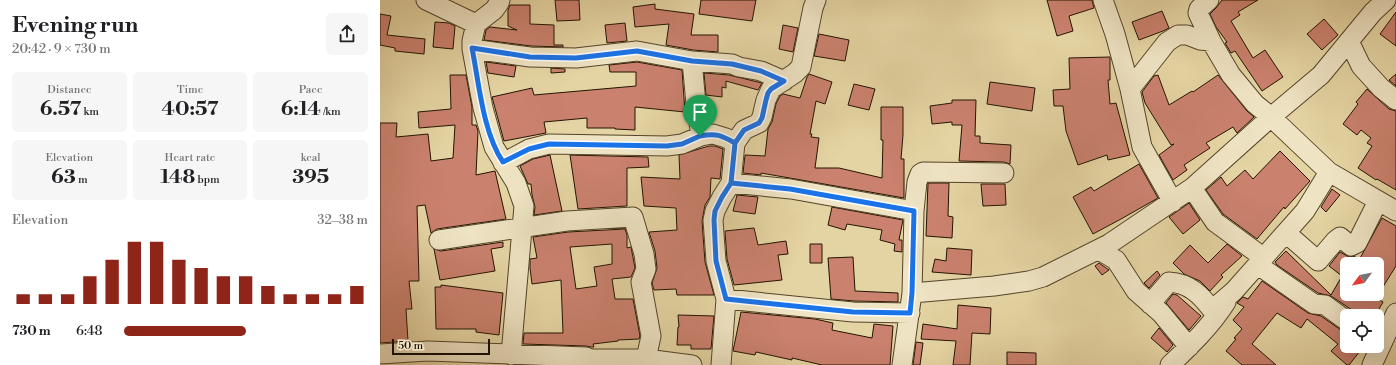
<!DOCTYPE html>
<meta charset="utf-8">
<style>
:root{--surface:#fff;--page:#f6f6f6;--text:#202124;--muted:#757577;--accent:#8f2418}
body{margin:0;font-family:"Libre Bodoni",serif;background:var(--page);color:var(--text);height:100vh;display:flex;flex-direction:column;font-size:15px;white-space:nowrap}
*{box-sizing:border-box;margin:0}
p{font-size:13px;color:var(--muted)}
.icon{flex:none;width:22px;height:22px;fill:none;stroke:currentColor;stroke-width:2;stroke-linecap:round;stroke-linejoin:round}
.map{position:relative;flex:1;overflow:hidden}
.details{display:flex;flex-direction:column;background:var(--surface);width:380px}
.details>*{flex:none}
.needle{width:26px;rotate:238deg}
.fabs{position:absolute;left:960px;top:257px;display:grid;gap:8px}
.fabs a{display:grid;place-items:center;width:44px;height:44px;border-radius:6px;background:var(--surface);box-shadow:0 4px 16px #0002;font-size:20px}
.scale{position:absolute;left:12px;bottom:10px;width:98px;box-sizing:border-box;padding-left:4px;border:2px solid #231400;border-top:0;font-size:11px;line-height:14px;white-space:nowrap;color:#231400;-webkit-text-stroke:3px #eee3c3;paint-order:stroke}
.pin{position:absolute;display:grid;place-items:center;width:34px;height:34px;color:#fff;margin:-41px -17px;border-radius:50% 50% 50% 0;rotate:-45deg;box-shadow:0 0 4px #0007}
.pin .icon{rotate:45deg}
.round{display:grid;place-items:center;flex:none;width:42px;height:42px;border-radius:6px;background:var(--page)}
.headline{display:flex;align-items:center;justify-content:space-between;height:68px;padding:0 12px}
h1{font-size:22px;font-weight:700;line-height:30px}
.stats{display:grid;grid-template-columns:repeat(3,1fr);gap:6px;height:68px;padding:4px 12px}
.stats div{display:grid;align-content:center;border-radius:6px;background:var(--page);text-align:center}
.stats b{font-size:20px;font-weight:700}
.stats small{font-size:11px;font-weight:400}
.stats p{font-size:11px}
.chart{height:112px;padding:8px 12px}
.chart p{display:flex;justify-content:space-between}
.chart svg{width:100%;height:72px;margin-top:4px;stroke:var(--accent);stroke-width:6}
ul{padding:0 12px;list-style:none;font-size:13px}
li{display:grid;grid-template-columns:64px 48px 1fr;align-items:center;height:30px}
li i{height:10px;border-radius:5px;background:var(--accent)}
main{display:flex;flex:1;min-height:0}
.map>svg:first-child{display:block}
.building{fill:#ca816e;stroke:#231400;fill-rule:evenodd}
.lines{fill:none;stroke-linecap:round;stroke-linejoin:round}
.minor-casing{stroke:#544429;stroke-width:21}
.minor{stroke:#eee3c3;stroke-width:19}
.route-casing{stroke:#fff;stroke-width:8}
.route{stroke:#1a73e8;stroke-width:5}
</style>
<main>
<section class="details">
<div class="headline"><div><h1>Evening run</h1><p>20:42 · 9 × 730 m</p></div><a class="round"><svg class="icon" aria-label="share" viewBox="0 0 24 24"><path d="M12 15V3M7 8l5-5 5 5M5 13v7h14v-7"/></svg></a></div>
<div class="stats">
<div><p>Distance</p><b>6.57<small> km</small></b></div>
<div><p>Time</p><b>40:57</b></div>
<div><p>Pace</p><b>6:14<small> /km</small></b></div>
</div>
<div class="stats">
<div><p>Elevation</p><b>63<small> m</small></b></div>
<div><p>Heart rate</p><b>148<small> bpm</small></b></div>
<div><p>kcal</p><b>395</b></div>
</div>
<div class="chart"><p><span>Elevation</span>32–38 m</p>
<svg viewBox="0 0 160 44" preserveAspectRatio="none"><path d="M5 44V38M15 44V38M25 44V38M35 44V27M45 44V17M55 44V6M65 44V6M75 44V17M85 44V22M95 44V27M105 44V27M115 44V33M125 44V38M135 44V38M145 44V38M155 44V33"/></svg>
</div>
<ul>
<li><b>730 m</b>6:48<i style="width:50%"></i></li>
</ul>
</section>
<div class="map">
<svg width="1016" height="365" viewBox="0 0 1016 365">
<rect width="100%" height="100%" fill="#e5d4a3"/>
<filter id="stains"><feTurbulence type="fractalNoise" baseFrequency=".005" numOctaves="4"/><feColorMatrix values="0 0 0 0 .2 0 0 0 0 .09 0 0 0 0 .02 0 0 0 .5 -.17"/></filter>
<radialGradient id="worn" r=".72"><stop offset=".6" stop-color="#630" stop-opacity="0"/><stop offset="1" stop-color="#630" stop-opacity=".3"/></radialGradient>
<!-- building -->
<path class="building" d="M175 0H199L200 20 177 21Z
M321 0H376L372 21 319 14Z
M667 0H712L714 8 689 16 693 31 677 36Z
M842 0H878L858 12 860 15 851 21 873 58 885 50 903 77 882 91 855 51 851 53 845 43 847 42 836 27 830 14 836 8Z
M275 4V9L314 14 311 35H338V52L313 50 286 45 289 24 255 27 253 7Z
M130 5H150V24L174 25V45H183V47L151 46 104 40 106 30 110 27 137 30 128 26V10Z
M782 11 789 28 783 31 759 40 752 22Z
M1016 12V46L1000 34Z
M0 14 11 16 7 35 45 39 44 54 15 51V48L0 45Z
M944 19 958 35 942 50 927 34Z
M55 22 69 23 75 26 73 49 53 47Z
M245 23 247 41 227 43 225 25Z
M403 25 418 28 413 52 399 49Z
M439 34 469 40 465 61 434 56Z
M730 57V80H728L730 104 736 103 750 155 728 160 727 155 698 165 686 131 683 106H674L673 90 690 89 689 58Z
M106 62 136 66 134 77 108 73Z
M257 62 302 70 305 112 255 107V130L235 129V128H207V118L164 122 166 133 124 141 112 97 152 88 154 95 256 86V72H230L229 65Z
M171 68 185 69V72L171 73Z
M324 73 349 75 382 83 378 90 346 81V88L342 87V97L326 95Z
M429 74 452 82 445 104 436 101 430 134H432L431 137 439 138 435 168H459L502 178 503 140H501V107H523V135L521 159H524V198L381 173V175L363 173 365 155 385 156 388 129 392 122 396 104 400 96 403 94 420 98 427 77Z
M1016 74V86L1009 80Z
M70 75H86L92 107V125H96L98 131 96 175 115 171 126 219 57 229 51 233 45 205 37 206 39 281H29L32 309H26L28 341 0 343V123H17L16 137 48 134 51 161 73 158 75 125 39 128 38 112 71 109Z
M778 75 789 105 812 91 813 92 838 75 867 111 874 117 857 133 853 127 826 143 830 148 804 165 807 170 793 180 779 155 794 144 791 145 765 103 762 92 774 76Z
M610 82 655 88 652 111 607 104Z
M474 84 495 89 489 110 468 105Z
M987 89 1009 109 1016 111V190L997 179 996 180 978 168 992 146 987 143 991 138 981 130 977 135 963 124 978 104 976 102Z
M572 100H596L595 136H600V143L631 145 630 164 624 162 579 161 582 125H572V122L552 124 550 106 572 103Z
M329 146H335L343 149 340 179 331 178 330 197 325 205 322 221 325 262 334 295H297L296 289 274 290 272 283 277 268 275 251 269 232 297 230 296 208 264 206 261 177 300 179 299 155Z
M900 151 930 181 905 209 904 207 877 239 843 214 826 190 841 177 847 186 865 170 873 179Z
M170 155 182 211 154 215 155 207 152 195 151 184H148L140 166 153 159Z
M190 155 268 157 269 167 247 168V206L198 209Z
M759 164 778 198 741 219 713 234 693 197 711 187 714 191Z
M548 183H569L568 216 573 217 572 238 546 236Z
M601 184H625L626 205 603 206Z
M952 189 960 195 946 212 941 207Z
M357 195 378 197 375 214 353 211Z
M809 203 820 220 803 234 789 217Z
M452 207 523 220 519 240H522V252L514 251 515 244 500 240 502 230 467 224 465 230 448 225Z
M1002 218 1016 226V266L996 298 1003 302 995 316H981L951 296 938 293 897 265 895 262 906 251 951 295 962 276 949 266 960 252 969 257 974 256 979 260ZM967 264H997V294H967Z
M374 228 378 245 406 241 408 254 398 255 402 280 354 285 347 259 345 231Z
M245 229 247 235V248L251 247 255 268 251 277 232 279 235 299H253L260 336 259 339 238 340V341L213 344 214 347H211L206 346 143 344 144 333H183L181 280 152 284 150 268V259L157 258 153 237 188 232ZM232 244V264L214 267 217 286 196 289 190 247Z
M123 242V247L111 249 115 271 60 280 54 249 61 251Z
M430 244H442V263H430Z
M847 244 862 256 841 275 843 277 830 291 820 281 804 274 793 263 810 245 828 263Z
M567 248 592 250 591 275 552 272 555 259 566 261Z
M473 257 475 291 518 293V302L474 301 451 299 448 258Z
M719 263 729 270 722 275 715 266Z
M777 271 780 275 769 288 764 283Z
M882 281 928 313 941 316 961 330 967 332V346H984L969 365H967L951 351 958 344 927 319 921 328 897 313 872 344 896 365H862L846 351 856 339 854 338 862 329 853 320 864 307 857 303 863 297 868 299Z
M61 285 123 293 119 335 96 332V329H56L55 287H61Z
M793 294 797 295 821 316 809 330 786 303Z
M578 305 611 308 610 334 592 333 590 365H573L576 341 541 339 543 324 577 329Z
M361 312 435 319 453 323 452 330 492 338 494 324 513 326 510 365H442L412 358V360L376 352 375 355 353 351Z
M298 315 334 316 331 349H311V345H297L298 327H299Z
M779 328 793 345 787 352 771 338Z
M536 342 543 343 540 365H533Z
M627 352 656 353V365H627Z"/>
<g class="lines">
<defs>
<path id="minor" d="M46 0 96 24
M120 0 119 3 114 10 96 24 92 41V49L103 108 114 147 136 183 144 206 131 355
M723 0 735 34 750 89 762 147 793 202
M829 0 819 9 818 13 831 41 851 75 875 104 891 117 949 172 1016 211
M969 41 981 66 1001 88 1016 100
M92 49 150 57 196 58 257 51 312 61 352 64 359 67 381 71 404 81
M312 61 316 104 321 136
M750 89 787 42 798 35H807L820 40 831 41
M123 163 149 149 169 144 287 146 302 144 321 136 333 134 346 138 355 143
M351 183 411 189 534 211
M812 188 835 222 884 258
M906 233 938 261 955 241 960 237 971 246 977 243 998 201
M59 240 187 221 253 217 264 254 266 269 261 282 271 336 266 359
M719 250 736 260 756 291 781 313 809 347
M878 265 934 304 945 305 967 321
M532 293 614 286 649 281 663 277 729 244 812 188 891 117 941 75 993 12 1006 0
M346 299 473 312 530 313
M770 304 789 282C809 283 821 295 832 310L854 291 925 211 949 172
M0 354 48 351 206 357 211 359H266L312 365
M341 365 346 299 336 261 333 220 335 211 342 197 351 183 355 143 364 130 379 123 382 117 386 100 391 89 415 73 421 67 433 8 436 0
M522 365 532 293 534 211 537 182 540 174 543 172 624 173
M790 365C810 346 831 326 846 302
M992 365 1016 313"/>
</defs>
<!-- minor casing -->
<use href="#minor" class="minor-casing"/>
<!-- minor -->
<use href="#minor" class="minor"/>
</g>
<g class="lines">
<defs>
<path id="route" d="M320 136 302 144 287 146 169 144 149 149 123 162C103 133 99 83 92 48L150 57 196 58 257 51 312 61 352 64 381 71 404 81 391 89 388 93 386 100 382 118 379 123 364 130 355 143 351 183 410 189 534 211 532 293 530 313 473 312 346 299 336 261 334 220 335 211 342 197 351 183 355 143C341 135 336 133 320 136"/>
</defs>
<!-- route casing -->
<use href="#route" class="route-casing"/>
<!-- route -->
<use href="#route" class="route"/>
</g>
<rect width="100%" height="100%" filter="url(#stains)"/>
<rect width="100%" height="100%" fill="url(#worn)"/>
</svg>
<div class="fabs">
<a><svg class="needle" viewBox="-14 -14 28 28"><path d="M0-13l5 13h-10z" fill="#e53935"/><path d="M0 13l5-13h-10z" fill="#757577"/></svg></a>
<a><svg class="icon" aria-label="locate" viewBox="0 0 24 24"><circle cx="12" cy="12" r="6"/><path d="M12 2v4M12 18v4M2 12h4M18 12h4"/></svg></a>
</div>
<div class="scale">50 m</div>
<div class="pin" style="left:320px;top:136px;background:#1e9e55"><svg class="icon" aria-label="arrive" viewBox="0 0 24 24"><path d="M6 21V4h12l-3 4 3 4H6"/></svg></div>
</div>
</main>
